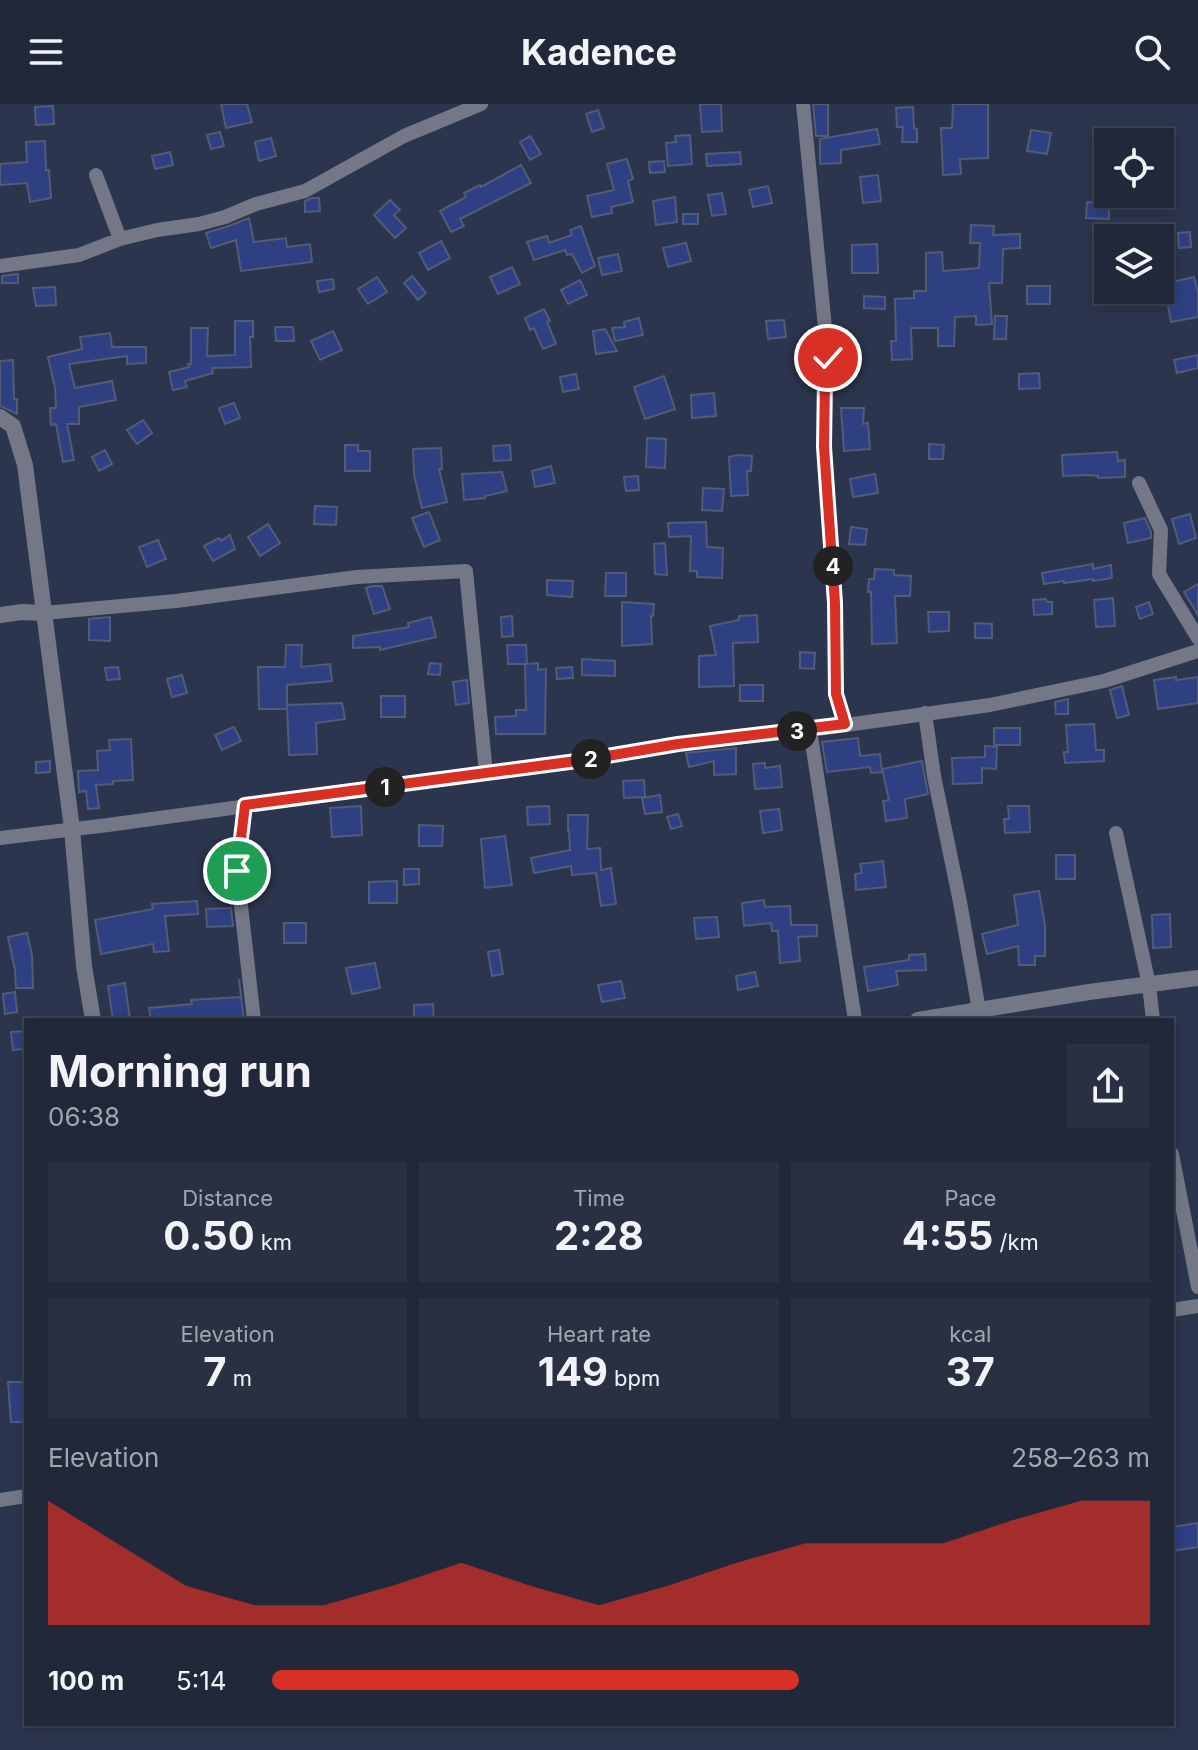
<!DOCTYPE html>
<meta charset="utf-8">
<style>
:root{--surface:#21283a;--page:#293042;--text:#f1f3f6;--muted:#a2a6af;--line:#3e4454;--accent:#d93025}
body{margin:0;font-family:Inter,sans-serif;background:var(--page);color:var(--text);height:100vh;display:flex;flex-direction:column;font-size:30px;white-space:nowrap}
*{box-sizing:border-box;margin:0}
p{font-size:26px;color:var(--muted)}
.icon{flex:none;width:44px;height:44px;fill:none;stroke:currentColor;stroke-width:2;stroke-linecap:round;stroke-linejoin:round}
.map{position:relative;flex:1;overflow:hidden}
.panel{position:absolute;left:24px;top:914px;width:1150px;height:708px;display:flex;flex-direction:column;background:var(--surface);border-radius:0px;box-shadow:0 4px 12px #0003,0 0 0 2px var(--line)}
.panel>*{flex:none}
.buttons{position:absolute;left:1094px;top:24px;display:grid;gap:16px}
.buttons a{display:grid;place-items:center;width:80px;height:80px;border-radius:0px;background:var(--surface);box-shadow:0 4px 12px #0003,0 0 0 2px var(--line);font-size:40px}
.pin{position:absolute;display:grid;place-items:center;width:68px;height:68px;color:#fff;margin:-34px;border:4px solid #fff;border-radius:50%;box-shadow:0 2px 8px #0007}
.km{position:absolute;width:40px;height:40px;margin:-20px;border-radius:50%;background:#222;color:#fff;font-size:22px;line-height:40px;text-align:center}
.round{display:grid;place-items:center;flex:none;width:84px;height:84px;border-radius:0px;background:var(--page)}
.summary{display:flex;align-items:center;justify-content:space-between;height:136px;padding:0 24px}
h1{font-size:44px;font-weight:700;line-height:60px}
.metrics{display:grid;grid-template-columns:repeat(3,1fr);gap:12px;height:136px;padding:8px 24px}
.metrics div{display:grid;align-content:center;border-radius:0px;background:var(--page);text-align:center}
.metrics b{font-size:40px;font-weight:700}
.metrics small{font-size:22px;font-weight:400}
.metrics p{font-size:22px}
.chart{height:224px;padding:16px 24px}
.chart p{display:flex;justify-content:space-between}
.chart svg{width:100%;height:144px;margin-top:8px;fill:var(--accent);opacity:.7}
ul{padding:0 24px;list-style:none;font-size:26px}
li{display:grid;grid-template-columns:128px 96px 1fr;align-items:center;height:60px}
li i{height:20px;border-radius:10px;background:var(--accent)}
header{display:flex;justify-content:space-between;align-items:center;height:104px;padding:0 24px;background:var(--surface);font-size:36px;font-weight:700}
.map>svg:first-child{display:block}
.building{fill:#2e3f82;stroke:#525b77;stroke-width:2}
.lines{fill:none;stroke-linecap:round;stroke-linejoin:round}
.minor{stroke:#747886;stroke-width:14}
.tertiary{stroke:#747886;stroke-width:16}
.route-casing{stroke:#fff;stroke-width:16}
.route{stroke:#d93025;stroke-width:10}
</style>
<header><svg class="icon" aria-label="menu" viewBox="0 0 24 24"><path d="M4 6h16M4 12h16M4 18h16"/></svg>Kadence<svg class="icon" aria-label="search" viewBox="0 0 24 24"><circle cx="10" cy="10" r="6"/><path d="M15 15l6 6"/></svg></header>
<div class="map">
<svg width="1198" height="1646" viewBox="0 0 1198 1646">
<rect width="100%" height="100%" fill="#2c354e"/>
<!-- building -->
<path class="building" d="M221 0H247L252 18 226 24Z
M700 0H721L722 27 702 28Z
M813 0H828V32H816Z
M953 0H988V54L960 55 961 70 943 71 941 24H952Z
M53 2 54 20 36 21 35 3Z
M913 3 914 24 917 25V38H902L903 23H897L896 4Z
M598 6 604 24 592 28 586 10Z
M877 25 880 40 841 46V59L820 60V35Z
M1031 26 1051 29 1047 50 1027 47Z
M220 28 224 42 211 45 207 31Z
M690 31 692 60 668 62 666 39 676 38 675 32Z
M530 32 541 50 530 56 520 38Z
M271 34 276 52 259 57 255 38Z
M45 37 46 66H49L51 94 30 98 27 79 0 81V60L27 58 26 38Z
M170 48 173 61 155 65 152 52Z
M740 48 741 60 707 62 706 50Z
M627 55 633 75 628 77 633 98 611 103 612 109 592 113 587 92 614 86 607 60Z
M664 57 665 68 650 69 649 58Z
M521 61 531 79 460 115 464 122 451 128 440 107 466 93 464 89 480 81 481 83Z
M878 71 881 97 863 99 860 73Z
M768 82 772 99 753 103 749 86Z
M722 89 726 110 712 112 708 91Z
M675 93 677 118 656 121 653 97Z
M312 94H319L320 107 305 108V97Z
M390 96 400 106 394 111 406 124 395 134 374 111Z
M1087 98 1109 99V115L1086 114Z
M683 110H698V120H683Z
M249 114 254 138 286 134 287 143 310 140 312 158 241 167 236 136 211 144 206 129 229 122Z
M971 121 994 122 993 131 1020 130V144L1003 145 1002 179H989L992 220 976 221V212L955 213 954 242H938V224H911L912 255 892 256 891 237H896L895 195 914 194V187H926V149L942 148 943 167 979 164 980 139H970Z
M581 122 595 162 582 169 572 150 567 151 565 146 534 156 527 138 547 132 549 139 572 131 570 126Z
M1190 128 1191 143 1179 144 1178 129Z
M441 137 450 154 428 166 419 149Z
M686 139 691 157 668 163 663 144Z
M877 140 878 169H852V141Z
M618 150 622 167 602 171 598 154Z
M512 163 520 180 498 190 490 173Z
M18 170V179H2V172Z
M1097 171 1108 172V192L1094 190Z
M412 172 426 189 418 196 404 179Z
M377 173 387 188 368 200 358 185Z
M1194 173 1198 189V213L1171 218 1164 180Z
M333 175 334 185 319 188 317 177Z
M580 176 587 191 568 200 561 186Z
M1027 182H1050V200H1027Z
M55 183 56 201 36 202 33 184Z
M864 192 885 193V205L864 204Z
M544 205 550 217 547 218 556 240 543 245 534 224 530 226 525 214Z
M995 212H1007L1006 235H994Z
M639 214 643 231 615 237 612 224 625 223 624 218Z
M784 216 786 233 768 235 766 217Z
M235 217H253V233H250L251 263 212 264 213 269 185 277 187 283 173 286 169 268 189 263 188 260H191V224H208L207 252 235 251Z
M275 223H293L294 237H276Z
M605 225 617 247 596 250 593 227Z
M333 227 342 246 320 256 311 237Z
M110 229 112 243H146V259L127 260V252L69 260 75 284 112 277 116 296 79 303V320H67L74 356 63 358 56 320 51 321 50 304H56L55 284 48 253 82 245 80 233Z
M1198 251V264L1177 269 1174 256Z
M13 256 14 295H17V310L0 302V257Z
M1039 269 1040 284 1019 285V270Z
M576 270 579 285 563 288 560 273Z
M664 272 675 305 645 315 634 283Z
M714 289 716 312 692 314 691 291Z
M234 299 240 314 225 320 219 304Z
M841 304H864L863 320 868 319 870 345 844 347Z
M143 316 152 329 137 340 127 326Z
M647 334 666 335 665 364 646 363Z
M929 340 944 341 943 355H929Z
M345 341H358V347H370V367H345Z
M510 341 511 356 494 357 493 342Z
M441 344 442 365H439L447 398 422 404 414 371 413 345Z
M105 346 112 360 99 367 92 353Z
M1117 348 1118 357 1125 356V373L1098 374V372L1087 371 1063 372 1062 351Z
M738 351 752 352 751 367H747L748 391 731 392 729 353Z
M551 362 555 379 535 383 532 367Z
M502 368 507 387 485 392V394L464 396 462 370Z
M875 370 878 389 853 393 850 375Z
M638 372 639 386 626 387 624 373Z
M703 384 724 385 722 407 702 406Z
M315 402 337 403 336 421 314 420Z
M429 408 440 436 424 443 412 414Z
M1190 410 1196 434 1179 440 1172 415Z
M1145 414 1151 428V434L1128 439 1124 419Z
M706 418 707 443 723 444 722 474 697 473V467H690L691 432 669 433 668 419Z
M268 420 280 439 260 452 248 433Z
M851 423 867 425 865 441 849 440Z
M230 431 235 445 213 457 204 442 219 434 221 437Z
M158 436 166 455 147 463 139 443Z
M665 439 667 471 655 470 654 440Z
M1093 460V465L1111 461 1112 474 1093 477V475L1064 479V477L1044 480 1042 469Z
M875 465 894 466V471L911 472 910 492H895L897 539 872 540 871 488H868L869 475H874Z
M606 469H626V492H605Z
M547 476 573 477 572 493 547 491Z
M1198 480V511L1184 488Z
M372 482H382L390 505 374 510 366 484Z
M1113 494 1115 522 1096 523 1094 496Z
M1046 495 1047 498H1052V510L1034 511 1033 496Z
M622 498 654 500 653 512H651L652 540 622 542Z
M1149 498 1153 510 1140 515 1136 503Z
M928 508H949V527L929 528Z
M757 511 758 538 733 539 734 582 699 583V552L716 551 710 522 739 516V512Z
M512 512 513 532 502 533 501 513Z
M110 513V537L89 536V515Z
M431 513 436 533 380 546V543L353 544V532L409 523 408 519Z
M975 519 992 520V534H975Z
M286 541H302L301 563 330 560 332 577 287 581V605H259L258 563H285Z
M507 541H526L527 560 538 559V566L546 565 545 630H496L495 613 516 612V606H526L525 560H508Z
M800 548 815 549 814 565 800 564Z
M582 555 615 557V572L582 571Z
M430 559 441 560 440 571 428 570Z
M118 563 120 575 107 576 105 564Z
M572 563 573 574 557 575 556 564Z
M182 571 187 589 172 593 167 575Z
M1176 573V576L1198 573V599L1158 605 1154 576Z
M467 576 469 599 456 601 453 578Z
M740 581H763V597H740Z
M1122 582 1129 611 1117 614 1110 586Z
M381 592H405V613H381Z
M1068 595V610H1056L1055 598Z
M342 599 345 615 316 619 317 650 289 651 287 601Z
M1094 620 1096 646H1104V657L1065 659 1064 648H1068L1066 621Z
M234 623 241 637 222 646 215 631Z
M994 624H1020V641H994Z
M858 634 860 652 880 650 882 668 871 669 870 663 827 668 822 638Z
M131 635 133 676 113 677V680L96 681 99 704 88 705 86 687 79 688 78 667 98 666 97 647 110 646 109 636Z
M985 642 997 643 996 665 982 664V679L953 680 952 654 985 653Z
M736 644V670L714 671V657L689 663 686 649Z
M50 657V668L36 669V658Z
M922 657 928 690 905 695 907 714 886 717 883 697 889 696 882 665Z
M765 659V664L780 662 782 683 755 685 753 660Z
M644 676 645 693 624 694 623 677Z
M660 691 662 708 645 710 642 694Z
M361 702 362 731 332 733 330 704Z
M549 702 550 720 528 721 527 703Z
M1008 702H1029L1030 728 1005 729 1004 715H1009Z
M779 705 782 726 763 729 760 707Z
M678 710 682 722 671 725 667 713Z
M568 711H588L587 745 600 744 601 766 611 764 616 800 601 802 596 769 572 771 571 762 534 769 531 754 570 746 569 727H568Z
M419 721 443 722 442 742H419Z
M505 732 512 781 485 784 481 735Z
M1056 751H1075V775H1056Z
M883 757 886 783 856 786 855 770 862 769 860 760Z
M404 765H419V780L404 781Z
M397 777V799H369V778Z
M1039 787 1045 821V852H1035V861H1019L1018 842 987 850 982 830 1018 821 1014 791Z
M764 796 765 803 790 802 791 821H817V832L798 833 800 857 780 859 778 827H772L771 819 744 822 742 799Z
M197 797 198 810 165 812 169 847 154 848 153 840 101 850 95 816 153 805 152 800Z
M231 804 233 822 207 823 206 805Z
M1170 810 1171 843 1153 844 1152 811Z
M717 813 719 833 696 835 694 814Z
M284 819H306V839H284Z
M27 829 32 851 33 884H16L15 866 8 833Z
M499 846 503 870 492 872 488 848Z
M925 850 926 866 896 867 898 881 868 887 864 863 909 856V851Z
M375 859 380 884 352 890 346 864Z
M755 868 758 882 738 886 736 872Z
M239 875 244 916H151L149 904 192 900 191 896 241 893Z
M621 877 625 894 602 898 598 881Z
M125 879 130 916H113L108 882Z
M15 888 17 908 5 910 3 890Z
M433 900 434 916H414V901Z
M26 927V945L13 946 11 928Z
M8 1278H26V1318H11Z
M1198 1419V1443L1172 1447V1423Z"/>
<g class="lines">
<!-- minor -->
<path class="minor" d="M803 0 828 254 824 295V343L835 499 836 590 845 620
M96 71 120 135
M0 162 79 151 120 135 157 126 199 120 225 113 256 100 305 87 404 32 481 0
M1139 379 1161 426 1159 470 1198 534
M44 509 176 497 357 473 466 467 486 669
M925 609 934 672 960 798 979 906
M810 626 855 916
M245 701 237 767 254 916
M1116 729 1149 881 1153 916
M0 734 108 721 584 656 678 640 810 626 990 601 1104 577 1198 547
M1172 1050 1198 1183
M1172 1206 1198 1202
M0 1396 26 1392"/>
<!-- tertiary -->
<path class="tertiary" d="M0 313 13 322 25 361 72 725 84 862 93 916
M0 511 22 508 44 509
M918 916 1089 888 1198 874"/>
</g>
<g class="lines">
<defs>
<path id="route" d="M237 767 245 701 584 656 678 640 845 620 836 590 835 499 824 343 825 274 828 254"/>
</defs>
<!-- route casing -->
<use href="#route" class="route-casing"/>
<!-- route -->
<use href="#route" class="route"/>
</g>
</svg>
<div class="buttons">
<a><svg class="icon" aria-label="locate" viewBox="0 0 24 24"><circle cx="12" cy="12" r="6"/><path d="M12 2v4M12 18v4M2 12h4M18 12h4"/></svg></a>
<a><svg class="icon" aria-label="layers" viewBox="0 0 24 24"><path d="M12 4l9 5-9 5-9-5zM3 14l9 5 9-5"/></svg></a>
</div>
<div class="pin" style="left:237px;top:767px;background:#1e9e55"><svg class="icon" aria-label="arrive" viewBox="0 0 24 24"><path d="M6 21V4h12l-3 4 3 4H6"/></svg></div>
<div class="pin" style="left:828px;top:254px;background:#d93025"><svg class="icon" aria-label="check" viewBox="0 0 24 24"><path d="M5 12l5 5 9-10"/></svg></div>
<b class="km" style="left:385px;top:683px">1</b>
<b class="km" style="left:591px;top:655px">2</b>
<b class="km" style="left:797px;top:627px">3</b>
<b class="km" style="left:833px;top:462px">4</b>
<section class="panel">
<div class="summary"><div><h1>Morning run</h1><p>06:38</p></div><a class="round"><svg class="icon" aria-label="share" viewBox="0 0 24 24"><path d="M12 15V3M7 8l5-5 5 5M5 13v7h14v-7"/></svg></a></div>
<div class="metrics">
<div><p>Distance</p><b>0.50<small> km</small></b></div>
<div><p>Time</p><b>2:28</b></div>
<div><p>Pace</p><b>4:55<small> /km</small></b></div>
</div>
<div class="metrics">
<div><p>Elevation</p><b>7<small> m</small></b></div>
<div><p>Heart rate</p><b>149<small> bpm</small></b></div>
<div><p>kcal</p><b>37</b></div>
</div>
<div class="chart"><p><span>Elevation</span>258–263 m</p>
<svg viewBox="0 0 160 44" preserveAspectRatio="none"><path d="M0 44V6L10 19L20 32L30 38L40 38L50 32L60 25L70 32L80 38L90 32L100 25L110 19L120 19L130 19L140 12L150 6L160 6V44z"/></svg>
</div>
<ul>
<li><b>100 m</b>5:14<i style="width:60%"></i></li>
</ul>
</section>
</div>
